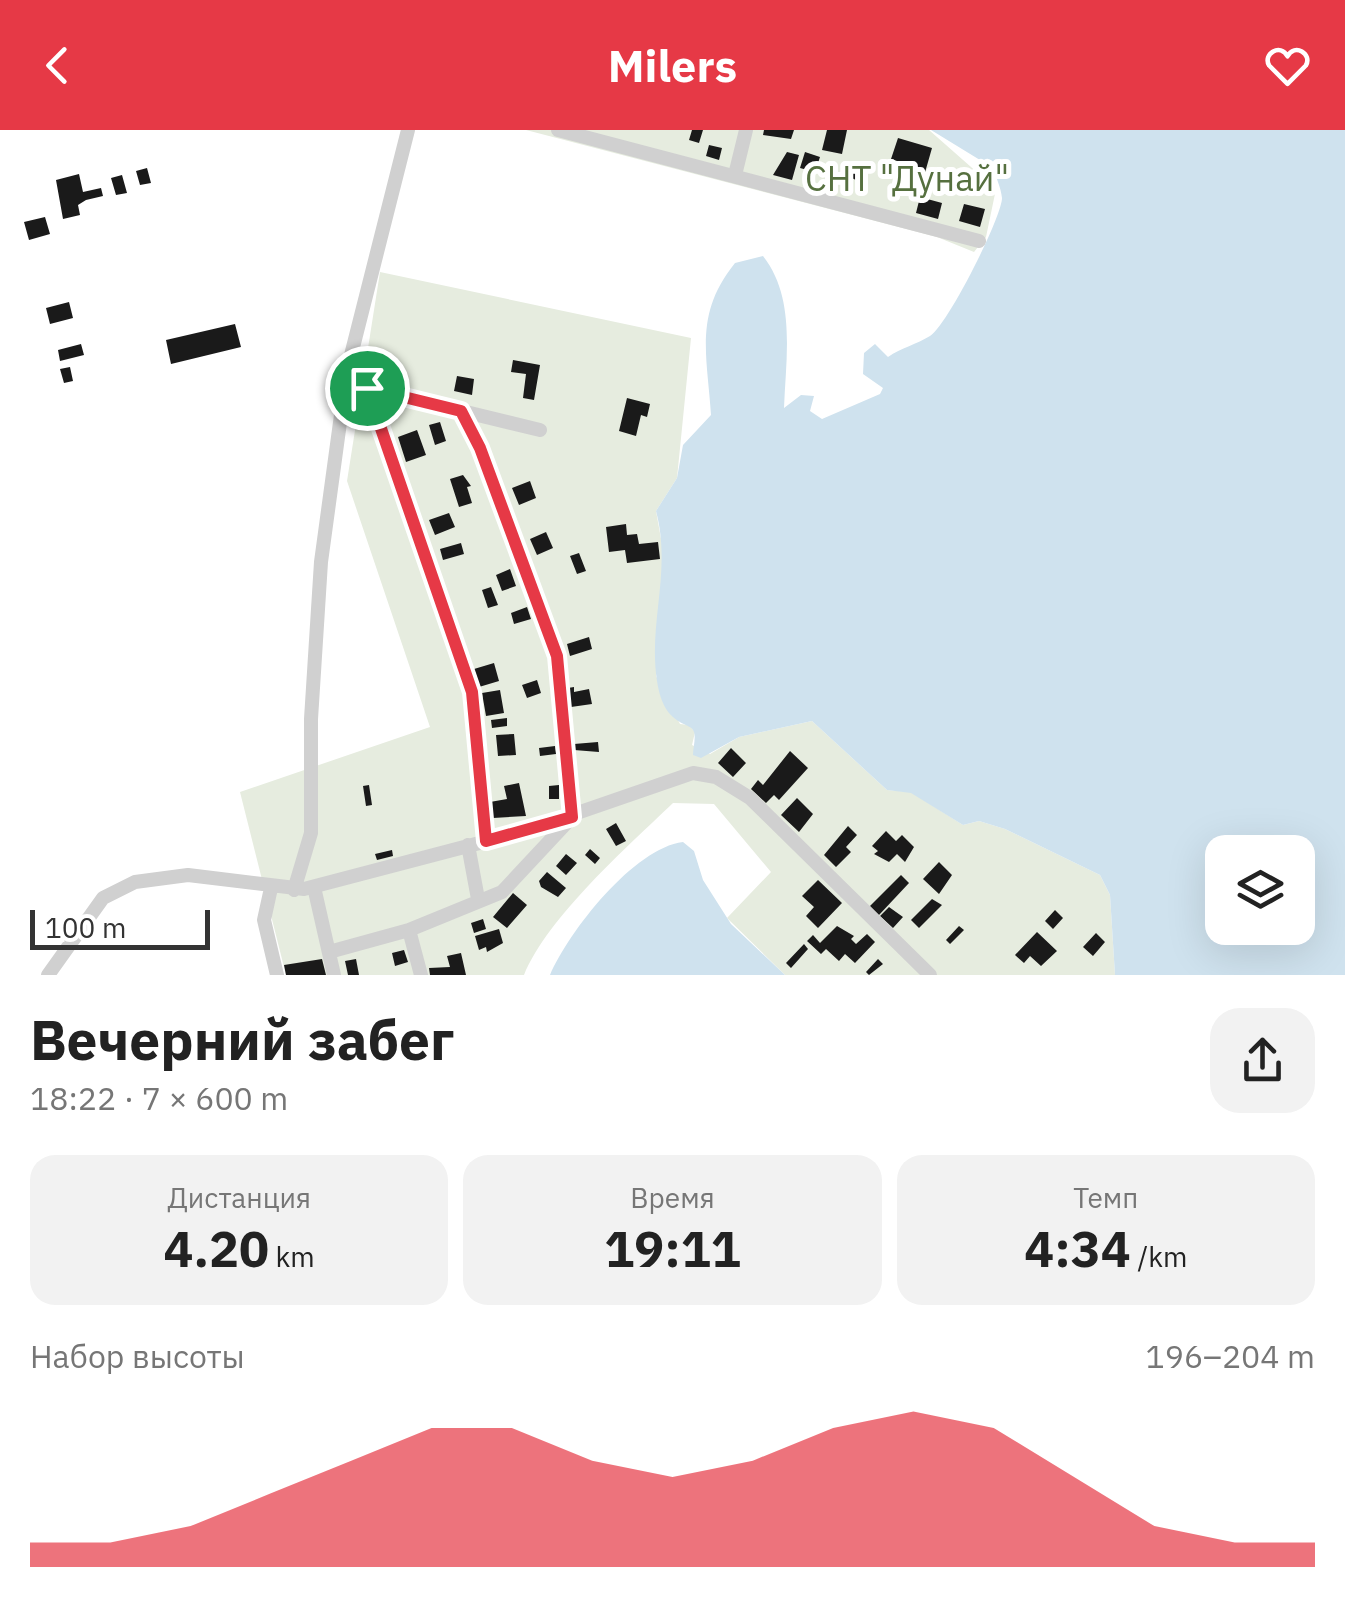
<!DOCTYPE html>
<html lang="ru">
<meta charset="utf-8">
<style>
:root{--surface:#fff;--page:#f2f2f2;--text:#222;--muted:#767676;--accent:#e63946}
body{margin:0;font-family:"IBM Plex Sans",sans-serif;background:var(--page);color:var(--text);height:100vh;display:flex;flex-direction:column;font-size:38px;white-space:nowrap}
*{box-sizing:border-box;margin:0}
p{font-size:32px;color:var(--muted)}
.icon{flex:none;width:55px;height:55px;fill:none;stroke:currentColor;stroke-width:2;stroke-linecap:round;stroke-linejoin:round}
.map{position:relative;height:845px;overflow:hidden}
.details{display:flex;flex-direction:column;background:var(--surface);flex:1}
.details>*{flex:none}
.buttons{position:absolute;left:1205px;top:705px;display:grid;gap:20px}
.buttons a{display:grid;place-items:center;width:110px;height:110px;border-radius:20px;background:var(--surface);box-shadow:0 10px 40px #0002;font-size:50px}
.scale{position:absolute;left:30px;bottom:25px;width:180px;box-sizing:border-box;padding-left:10px;border:5px solid #333;border-top:0;font-size:28px;line-height:35px;white-space:nowrap;color:#333;-webkit-text-stroke:8px #fff;paint-order:stroke}
.pin{position:absolute;display:grid;place-items:center;width:85px;height:85px;color:#fff;margin:-42px;border:5px solid #fff;border-radius:50%;box-shadow:0 2px 10px #0007}
.round{display:grid;place-items:center;flex:none;width:105px;height:105px;border-radius:30px;background:var(--page)}
.summary{display:flex;align-items:center;justify-content:space-between;height:170px;padding:0 30px}
h1{font-size:55px;font-weight:700;line-height:75px}
.metrics{display:grid;grid-template-columns:repeat(3,1fr);gap:15px;height:170px;padding:10px 30px}
.metrics div{display:grid;align-content:center;border-radius:25px;background:var(--page);text-align:center}
.metrics b{font-size:50px;font-weight:700}
.metrics small{font-size:28px;font-weight:400}
.metrics p{font-size:28px}
.chart{height:280px;padding:20px 30px}
.chart p{display:flex;justify-content:space-between}
.chart svg{width:100%;height:180px;margin-top:10px;fill:var(--accent);opacity:.7}
header{display:flex;justify-content:space-between;align-items:center;height:130px;padding:0 30px;background:var(--accent);color:#fff;font-size:45px;font-weight:700}
.map>svg:first-child{display:block}
.green{fill:#e6ecdf}
.water{fill:#cfe2ee;fill-rule:evenodd}
.building{fill:#1a1a1a}
.lines{fill:none;stroke-linecap:round;stroke-linejoin:round}
.minor{stroke:#d0d0d0;stroke-width:14}
.route-casing{stroke:#fff;stroke-width:20}
.route{stroke:#e63946;stroke-width:12}
.labels{text-anchor:middle;stroke-width:10;stroke-linejoin:round;paint-order:stroke}
.park-label{font-size:35px;fill:#56703f;stroke:#fff}
</style>
<header><svg class="icon" aria-label="back" viewBox="0 0 24 24"><path d="M15 5l-7 7 7 7"/></svg>Milers<svg class="icon" aria-label="heart" viewBox="0 0 24 24"><path d="M12 20l-8-8c-3-5 5-10 8-4 3-6 11-1 8 4z"/></svg></header>
<div class="map">
<svg width="1345" height="845" viewBox="0 0 1345 845">
<rect width="100%" height="100%" fill="#fff"/>
<!-- green -->
<path class="green" d="M526 0H929L996 59 986 107 974 122 937 107Z
M380 142 691 208 677 348 656 381 665 431 656 546 680 594 689 595 695 602 692 615 710 624 739 607 812 591 887 660 911 662 963 695 979 691 1005 699 1100 745 1110 765 1115 845H785L727 788 771 742 714 674 673 673C627 717 548 787 524 845H286L240 662 430 597 347 351Z"/>
<!-- water -->
<path class="water" d="M931 0H1345V845H1115L1110 765 1100 745 1005 699 979 691 963 695 911 663 887 660 812 591 739 607 701 628 693 625C693 618 696 608 694 602 692 591 664 599 657 551 648 493 672 441 656 381L677 348 683 315 711 285C707 224 694 184 735 133L763 126C796 168 786 227 784 278L801 265 814 266 810 281 822 289 880 264 883 258 863 244 864 223 875 214 888 227C901 218 917 214 930 206 947 196 1002 87 1002 68 1001 58 996 47 993 38ZM1222 722H1298V798H1222Z
M683 712 694 721 703 750 731 794 785 845H550C569 801 634 718 683 712Z"/>
<!-- building -->
<path class="building" d="M692 0H703L699 13 689 10Z
M764 0H794L791 9 763 5Z
M827 0H847L842 24 822 20Z
M898 8 932 18 924 46 898 38 900 32 891 29Z
M709 15 722 18 719 30 706 26Z
M787 22 799 25 792 50 773 45Z
M805 22 820 27 815 42 800 38Z
M849 35 860 40 856 50 845 45Z
M147 38 151 53 140 55 136 41Z
M79 44 83 62 101 58 103 66 86 70 78 75 80 85 63 89 56 50Z
M122 45 127 63 116 65 111 48Z
M907 47 923 52 917 68 902 63Z
M920 67 942 73 938 89 916 83Z
M964 74 985 79 980 97 959 91Z
M45 87 50 104 29 110 24 92Z
M69 172 73 188 50 194 46 178Z
M235 194 241 217 171 234 166 210Z
M81 214 84 225 60 231 58 220Z
M513 230 540 235 534 270 523 268 526 244 511 242Z
M70 237 73 251 64 253 60 239Z
M457 246 474 249 472 265 454 261Z
M627 268 650 274 647 287 641 285 636 306 619 301Z
M440 292 446 311 435 315 429 295Z
M417 300 426 325 406 332 398 307Z
M463 345 471 356 467 357 472 373 459 377 450 349Z
M530 351 536 368 519 375 512 358Z
M449 383 455 397 435 405 429 390Z
M626 394 627 405 637 404 639 414 658 412 660 429 627 433 625 420 609 422 606 397Z
M546 402 553 418 537 425 530 409Z
M461 413 464 424 443 430 440 419Z
M579 423 586 441 577 444 570 426Z
M510 439 516 456 502 461 496 445Z
M491 457 498 475 488 478 482 460Z
M527 477 531 489 514 494 511 483Z
M589 507 592 519 570 526 567 514Z
M494 533 499 551 479 557 474 539Z
M537 550 541 563 527 568 522 555Z
M574 557V562L589 559 592 574 571 577 568 558Z
M500 560 504 583 486 586 482 563Z
M507 588V596L492 598 491 590Z
M514 604 516 625 498 626 496 605Z
M598 612 599 622 574 620V614Z
M555 616 556 624 540 626 539 618Z
M731 618 746 633 733 647 718 633Z
M790 621 808 638 779 670 774 665 766 673 751 659 758 650 763 655Z
M519 653 526 686 493 688 490 672 507 669 504 656Z
M369 655 372 675 366 676 363 656Z
M559 655V669H549V656Z
M797 668 813 684 799 702 781 685Z
M616 693 626 711 616 716 606 699Z
M848 696 857 705 846 717 851 722 836 737 824 725Z
M886 701 896 711 902 705 914 717 905 732 897 724 889 732 874 724 878 721 872 716Z
M590 719 600 728 595 734 585 725Z
M392 720 393 726 377 730 375 724Z
M566 724 577 733 566 745 556 736Z
M939 732 952 745 939 764 923 749Z
M547 742 566 758 558 767 541 757 539 751Z
M901 745 909 753 879 785 870 776Z
M818 750 842 773 818 798 806 786 814 777 802 766Z
M513 763 527 775 507 798 493 787Z
M932 769 942 775 919 798 911 790Z
M889 777 903 787 893 798 880 786Z
M1055 780 1063 788 1053 799 1045 791Z
M483 789 486 799 474 803 471 793Z
M837 796 854 806 851 809 856 814 867 804 875 812 855 833 845 824 839 831 826 819 821 824 807 811 813 805 820 813Z
M959 796 964 800 950 814 946 810Z
M499 799 503 813 487 822 486 817 479 820 475 806Z
M1037 802 1057 821 1041 836 1030 826 1024 833 1015 825Z
M1096 803 1105 812 1093 826 1083 817Z
M804 814 808 819 791 838 786 833Z
M404 820 408 832 395 836 392 823Z
M461 823 466 845H430L429 838 450 837 447 826Z
M322 829 326 845H286L284 835Z
M356 829 359 845H348L345 831Z
M878 829 883 834 869 845 866 842Z"/>
<g class="lines">
<!-- minor -->
<path class="minor" d="M558 0 979 111
M735 45 746 0
M347 241 367 258 540 300
M367 258 473 562 486 711
M468 715 478 769
M314 757 334 845
M271 758 264 790 277 845
M294 760 311 703V589L321 432 347 241 408 0
M409 800 421 845
M329 822 409 800 502 762 572 687 557 526 481 318 461 281
M48 845 103 768 135 752 188 745 304 759 525 701 693 643 716 647 750 668 930 845"/>
</g>
<g class="lines">
<defs>
<path id="route" d="M367 258 461 281 480 318 557 526 572 687 486 711 472 562Z"/>
</defs>
<!-- route casing -->
<use href="#route" class="route-casing"/>
<!-- route -->
<use href="#route" class="route"/>
</g>
<g class="labels">
<!-- park labels -->
<g class="park-label">
<text x="907" y="61">СНТ "Дунай"</text>
</g>
</g>
</svg>
<div class="buttons">
<a><svg class="icon" aria-label="layers" viewBox="0 0 24 24"><path d="M12 4l9 5-9 5-9-5zM3 14l9 5 9-5"/></svg></a>
</div>
<div class="scale">100 m</div>
<div class="pin" style="left:367px;top:258px;background:#1e9e55"><svg class="icon" aria-label="arrive" viewBox="0 0 24 24"><path d="M6 21V4h12l-3 4 3 4H6"/></svg></div>
</div>
<section class="details">
<div class="summary"><div><h1>Вечерний забег</h1><p>18:22 · 7 × 600 m</p></div><a class="round"><svg class="icon" aria-label="share" viewBox="0 0 24 24"><path d="M12 15V3M7 8l5-5 5 5M5 13v7h14v-7"/></svg></a></div>
<div class="metrics">
<div><p>Дистанция</p><b>4.20<small> km</small></b></div>
<div><p>Время</p><b>19:11</b></div>
<div><p>Темп</p><b>4:34<small> /km</small></b></div>
</div>
<div class="chart"><p><span>Набор высоты</span>196–204 m</p>
<svg viewBox="0 0 160 44" preserveAspectRatio="none"><path d="M0 44V38L10 38L20 34L30 26L40 18L50 10L60 10L70 18L80 22L90 18L100 10L110 6L120 10L130 22L140 34L150 38L160 38V44z"/></svg>
</div>
</section>
